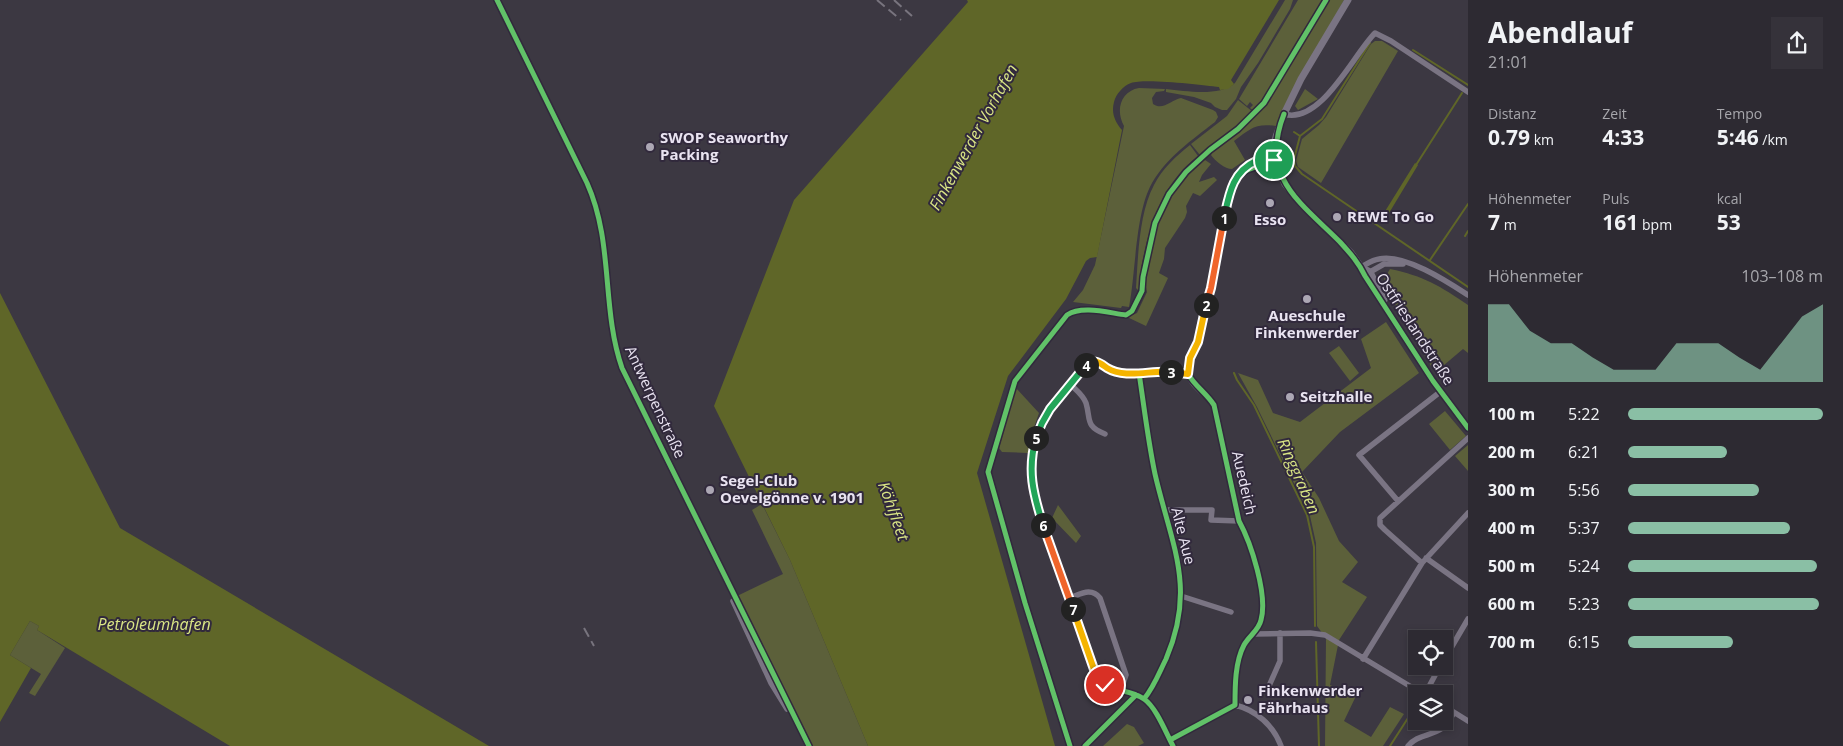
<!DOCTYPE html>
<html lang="de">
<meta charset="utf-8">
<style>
:root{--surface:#2d2a32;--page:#35323a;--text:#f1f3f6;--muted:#a7a7ac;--line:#48464d;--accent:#8abfa5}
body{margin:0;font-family:"Open Sans",sans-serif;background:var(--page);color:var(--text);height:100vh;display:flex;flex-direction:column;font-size:19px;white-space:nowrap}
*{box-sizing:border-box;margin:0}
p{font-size:16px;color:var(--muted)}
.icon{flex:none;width:28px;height:28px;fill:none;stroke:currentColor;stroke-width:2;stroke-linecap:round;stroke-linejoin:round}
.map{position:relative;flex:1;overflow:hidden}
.sheet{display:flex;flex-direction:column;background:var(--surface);width:375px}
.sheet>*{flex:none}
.controls{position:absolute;left:1408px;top:630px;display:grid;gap:10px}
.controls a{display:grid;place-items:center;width:45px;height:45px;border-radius:0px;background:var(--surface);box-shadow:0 2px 8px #0003,0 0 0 1px var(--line);font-size:25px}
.pin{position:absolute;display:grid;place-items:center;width:42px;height:42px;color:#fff;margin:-21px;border:2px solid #fff;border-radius:50%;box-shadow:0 1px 5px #0007}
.km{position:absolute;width:25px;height:25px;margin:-12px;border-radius:50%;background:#222;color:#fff;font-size:14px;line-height:25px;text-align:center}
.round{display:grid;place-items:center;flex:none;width:52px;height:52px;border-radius:0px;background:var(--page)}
.summary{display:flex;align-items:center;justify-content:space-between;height:85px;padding:0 20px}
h1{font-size:28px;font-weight:700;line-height:38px}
.stats{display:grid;grid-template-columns:repeat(3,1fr);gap:8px;height:85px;padding:5px 20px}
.stats div{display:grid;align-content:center}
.stats b{font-size:21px;font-weight:700}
.stats small{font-size:14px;font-weight:400}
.stats p{font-size:14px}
.chart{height:140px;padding:10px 20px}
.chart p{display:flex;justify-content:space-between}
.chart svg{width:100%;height:90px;margin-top:5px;fill:var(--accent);opacity:.7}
ul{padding:0 20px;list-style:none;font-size:16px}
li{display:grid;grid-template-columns:80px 60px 1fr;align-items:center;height:38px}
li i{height:12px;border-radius:6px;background:var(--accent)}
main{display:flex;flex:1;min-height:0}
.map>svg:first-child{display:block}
.green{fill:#5c603a}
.water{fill:#5f6628}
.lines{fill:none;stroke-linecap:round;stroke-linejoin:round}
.stream{stroke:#5f6628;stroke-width:2}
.minor{stroke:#7a7483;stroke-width:5.5}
.tertiary{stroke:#7a7483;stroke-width:7}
.rail{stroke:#78747e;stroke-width:2;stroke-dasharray:10 5;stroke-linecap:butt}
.cycleway-casing{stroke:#31293c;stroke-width:8}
.cycleway{stroke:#61c268;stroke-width:5}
.split-1-casing{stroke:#fff;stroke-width:10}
.split-2-casing{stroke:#fff;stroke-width:10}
.split-3-casing{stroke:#fff;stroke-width:10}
.split-4-casing{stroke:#fff;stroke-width:10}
.split-5-casing{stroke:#fff;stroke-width:10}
.split-6-casing{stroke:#fff;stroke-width:10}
.split-7-casing{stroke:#fff;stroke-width:10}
.split-8-casing{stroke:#fff;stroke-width:10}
.split-1{stroke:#22a559;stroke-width:6}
.split-2{stroke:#f0652b;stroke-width:6}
.split-3{stroke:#f5b400;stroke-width:6}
.split-4{stroke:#f5b400;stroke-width:6}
.split-5{stroke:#22a559;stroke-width:6}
.split-6{stroke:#22a559;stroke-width:6}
.split-7{stroke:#f0652b;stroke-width:6}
.split-8{stroke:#f5b400;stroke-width:6}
.poi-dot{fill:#aca7b4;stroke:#31293c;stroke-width:2}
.labels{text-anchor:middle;stroke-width:4;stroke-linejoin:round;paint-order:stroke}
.poi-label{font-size:15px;font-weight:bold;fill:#e9e3f1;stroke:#31293c;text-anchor:start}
.street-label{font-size:15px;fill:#e9e3f1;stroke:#31293c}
.water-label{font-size:16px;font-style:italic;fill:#dae685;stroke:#31293c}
</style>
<main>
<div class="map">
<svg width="1468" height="746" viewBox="0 0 1468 746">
<rect width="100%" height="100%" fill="#3c3842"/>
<!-- green -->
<path class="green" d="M1285 0H1293L1290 9 1258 63 1241 87 1236 99 1227 110H1222L1215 107 1211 103 1194 97 1166 92V89C1187 91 1219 97 1235 83Z
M1298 0H1324L1265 99 1254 111 1250 108 1253 105 1250 102 1247 106 1239 99Z
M1327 0H1344L1281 113 1276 126C1255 123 1250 129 1234 141L1245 160 1232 169C1225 169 1215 161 1211 155L1213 150C1231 137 1251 122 1266 105Z
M1375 41H1382L1398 51 1321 183 1298 167 1296 161 1302 139 1319 125 1326 117 1371 44Z
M1139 88 1165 89 1164 91 1156 92 1152 98 1153 104C1163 111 1171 100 1181 98L1213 110 1216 112 1218 117 1215 122C1192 140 1167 157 1152 183 1135 213 1136 272 1129 307L1122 306 1121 308 1073 302 1083 290 1095 265 1124 126C1115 110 1121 91 1139 88Z
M1305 89 1318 99 1298 110 1295 106Z
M1238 100 1253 112 1229 135 1200 155 1191 144 1227 116Z
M1190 145 1198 156C1167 180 1154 212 1145 249 1142 263 1139 274 1142 288L1138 290 1136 288C1138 257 1139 213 1154 185 1162 169 1176 156 1190 145Z
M1205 160 1211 164 1202 175 1199 182 1214 177 1217 180 1200 196 1193 193 1186 206 1187 212 1185 218 1165 248 1164 259 1159 273 1168 278 1146 326 1127 317 1137 313 1147 292 1144 277 1158 217 1167 199 1179 181 1199 162Z
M1390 269C1424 276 1440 286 1468 305V353L1463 349 1437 371 1431 366 1399 313 1384 279Z
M1386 322 1419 373 1340 432 1302 472 1319 498 1339 541 1358 562 1342 582 1367 597 1339 640 1330 685 1356 696 1344 721 1371 737 1390 707 1404 714 1383 746H1325L1326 638 1317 626 1316 543 1310 516 1257 407 1238 373 1258 380 1273 413 1300 422 1371 368 1361 339Z
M1339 346 1359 373 1350 381 1329 353Z
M1016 388 1039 413 1031 436 1028 453 1002 452 999 448Z
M1445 411 1466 436 1450 450 1429 424Z
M1468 445V471L1455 456Z
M762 504 790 560 868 746H812L737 596 783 574 752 510Z
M1058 505 1081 536 1076 543 1052 518Z
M30 621 39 626 37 630 65 648 35 696 29 693 41 674 10 655Z
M1127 724 1134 727 1144 743 1138 746H1103Z"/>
<!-- water -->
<path class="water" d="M967 0H1279L1231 80 1234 84 1228 89 1220 90 1219 87C1201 85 1145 78 1131 83 1123 86 1116 94 1114 102 1111 113 1115 122 1122 130L1097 257 1090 258 1086 261 1066 299 1008 376 977 473 1055 746H868L790 560 714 406 794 200 968 2Z
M1415 163 1418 165 1383 223 1379 221Z
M0 293 120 528 489 746H230L37 630 39 626 30 621 10 655 31 668 0 722Z"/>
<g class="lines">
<!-- stream -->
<path class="stream" d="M1413 50 1468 85
M1294 132 1300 136 1294 159 1295 166 1302 174 1468 287
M1300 136 1322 119 1370 43
M1416 165 1462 93
M1465 236 1468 231
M1430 260 1468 204
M1234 373 1237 380 1254 405 1307 515 1314 547 1315 626
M1316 642 1319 746
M1390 746 1408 718 1429 730"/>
<!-- minor -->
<path class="minor" d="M497 0 587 183C614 243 601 307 622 368L809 746
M1284 114C1321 125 1353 55 1375 33L1391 41 1468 92
M1259 159 1268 150 1276 137
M1241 173 1256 167 1277 163
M1361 267C1367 264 1372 260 1379 259 1404 253 1448 282 1468 295
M1370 272 1384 264H1403
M1139 373C1144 406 1148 441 1155 474 1171 544 1197 587 1166 659 1159 673 1154 687 1144 699
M1071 385C1076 390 1083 395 1086 403 1091 420 1085 426 1105 434
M1398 501 1359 455 1440 392
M1164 510H1212L1211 520 1239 521
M1426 558 1468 588
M1422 563 1385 530 1380 525V518L1468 438
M1181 596 1231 612
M1069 598C1081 594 1091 587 1100 598L1126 675 1121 690
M733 601 771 683 787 709
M1254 634 1310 633 1325 635 1423 694
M1363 659 1422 563 1468 513
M1444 660 1468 619
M1269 686 1280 661V633
M1425 694 1440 666
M1235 705C1235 686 1235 662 1244 645 1249 636 1259 630 1261 620 1268 595 1251 543 1239 521L1214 405C1207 395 1189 385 1188 372 1187 360 1196 351 1198 340 1202 322 1207 305 1211 287 1218 257 1223 226 1228 196 1231 188 1233 180 1238 174 1246 163 1266 151 1277 163
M1235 705C1256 710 1274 726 1281 746
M1444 706 1468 721
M1170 740 1235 705
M1173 746C1166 733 1156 707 1144 699 1129 688 1109 693 1097 678L1040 513 1032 481 1031 470 1034 448 1045 417 1059 397 1089 363 1098 361 1112 370 1121 373 1165 371 1188 374
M1408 746C1417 735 1430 736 1441 729 1447 725 1450 718 1454 713"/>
<!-- tertiary -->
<path class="tertiary" d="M1348 0 1301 79 1284 114 1276 137V152L1279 171 1285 184 1302 205 1351 253 1361 267 1365 276 1433 381 1468 428
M1361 267 1370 272 1384 300"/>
<!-- rail -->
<path class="rail" d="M877 0 901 20
M894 0 912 16
M584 628 594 646"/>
<defs>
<path id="cycleway" d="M497 0 587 183C614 243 601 307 622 368L809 746
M1284 114C1259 177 1300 202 1340 242 1350 253 1359 263 1365 276L1433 381 1468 428
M1139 373C1144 406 1148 441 1155 474 1171 544 1197 587 1166 659 1159 673 1154 687 1144 699
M1170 740 1235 705C1235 686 1235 662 1244 645 1249 636 1259 630 1261 620 1268 595 1251 543 1239 521L1214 405C1206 393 1195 386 1188 374L1190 358 1196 349 1211 288 1228 196C1238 167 1250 168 1277 163
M1070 746 1025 603 988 472 1015 381 1067 315C1082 305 1109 313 1126 315L1132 311 1142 291 1143 277 1155 223 1169 194 1186 172 1210 150 1238 129 1264 103 1326 0
M1085 746 1136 695
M1173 746C1166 733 1156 707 1144 699 1129 688 1109 693 1097 678L1040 513 1032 481 1031 470 1034 448 1045 417 1059 397 1089 363 1098 361 1112 370 1121 373 1165 371 1188 374"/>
</defs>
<!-- cycleway casing -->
<use href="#cycleway" class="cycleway-casing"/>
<!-- cycleway -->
<use href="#cycleway" class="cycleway"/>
</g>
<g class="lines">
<defs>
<path id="split-1" d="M1224 218C1229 195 1232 172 1256 161 1263 158 1267 156 1274 160"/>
<path id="split-2" d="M1206 305 1211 288 1224 218"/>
<path id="split-3" d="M1171 372 1188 374 1190 358 1198 342 1206 305"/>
<path id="split-4" d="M1086 365C1095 358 1100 363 1107 368 1125 379 1151 370 1171 372"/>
<path id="split-5" d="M1036 438 1042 423 1050 409 1086 365"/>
<path id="split-6" d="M1036 438C1027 470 1033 493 1043 525"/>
<path id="split-7" d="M1043 525 1073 609"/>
<path id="split-8" d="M1073 609 1097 678 1105 685"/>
</defs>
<!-- split-1 casing -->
<use href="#split-1" class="split-1-casing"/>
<!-- split-2 casing -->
<use href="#split-2" class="split-2-casing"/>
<!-- split-3 casing -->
<use href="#split-3" class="split-3-casing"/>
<!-- split-4 casing -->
<use href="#split-4" class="split-4-casing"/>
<!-- split-5 casing -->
<use href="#split-5" class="split-5-casing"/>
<!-- split-6 casing -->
<use href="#split-6" class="split-6-casing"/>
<!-- split-7 casing -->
<use href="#split-7" class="split-7-casing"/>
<!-- split-8 casing -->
<use href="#split-8" class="split-8-casing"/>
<!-- split-1 -->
<use href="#split-1" class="split-1"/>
<!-- split-2 -->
<use href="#split-2" class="split-2"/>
<!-- split-3 -->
<use href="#split-3" class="split-3"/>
<!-- split-4 -->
<use href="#split-4" class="split-4"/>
<!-- split-5 -->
<use href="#split-5" class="split-5"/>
<!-- split-6 -->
<use href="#split-6" class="split-6"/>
<!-- split-7 -->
<use href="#split-7" class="split-7"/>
<!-- split-8 -->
<use href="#split-8" class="split-8"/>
</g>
<!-- markers -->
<g class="poi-dot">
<circle cx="650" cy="147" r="5"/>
<circle cx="1270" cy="203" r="5"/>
<circle cx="1337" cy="217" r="5"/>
<circle cx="1307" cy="299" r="5"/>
<circle cx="1290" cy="397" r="5"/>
<circle cx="710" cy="490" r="5"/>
<circle cx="1248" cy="700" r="5"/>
</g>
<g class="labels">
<!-- poi labels -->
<g class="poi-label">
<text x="660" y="143">SWOP Seaworthy<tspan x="660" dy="17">Packing</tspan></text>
<text x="1347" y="222">REWE To Go</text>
<text x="1270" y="225" text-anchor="middle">Esso</text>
<text x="1307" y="321" text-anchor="middle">Aueschule<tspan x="1307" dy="17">Finkenwerder</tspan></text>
<text x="1300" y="402">Seitzhalle</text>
<text x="720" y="486">Segel-Club<tspan x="720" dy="17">Oevelgönne v. 1901</tspan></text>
<text x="1258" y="696">Finkenwerder<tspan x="1258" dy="17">Fährhaus</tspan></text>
</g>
<!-- street labels -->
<g class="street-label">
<text transform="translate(1415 329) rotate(57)" y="5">Ostfrieslandstraße</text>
<text transform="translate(655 402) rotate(65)" y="5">Antwerpenstraße</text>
<text transform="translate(1244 483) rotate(77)" y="5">Auedeich</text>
<text transform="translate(1183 536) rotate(76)" y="5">Alte Aue</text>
</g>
<!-- water labels -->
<g class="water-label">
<text transform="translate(973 137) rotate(-61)" y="6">Finkenwerder Vorhafen</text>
<text transform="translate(1299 476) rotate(66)" y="6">Ringgraben</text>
<text transform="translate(894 511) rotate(70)" y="6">Köhlfleet</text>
<text x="154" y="630">Petroleumhafen</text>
</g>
</g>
</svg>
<div class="controls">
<a><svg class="icon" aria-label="locate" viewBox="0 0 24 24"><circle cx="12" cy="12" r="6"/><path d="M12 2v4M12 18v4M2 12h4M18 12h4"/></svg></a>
<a><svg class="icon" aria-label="layers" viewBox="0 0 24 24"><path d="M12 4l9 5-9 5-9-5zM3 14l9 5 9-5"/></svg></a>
</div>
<div class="pin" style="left:1274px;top:160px;background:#1e9e55"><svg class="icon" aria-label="arrive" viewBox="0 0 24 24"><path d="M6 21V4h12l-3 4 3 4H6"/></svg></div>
<div class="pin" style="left:1105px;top:685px;background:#d93025"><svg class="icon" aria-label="check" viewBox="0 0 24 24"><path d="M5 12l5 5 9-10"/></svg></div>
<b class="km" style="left:1224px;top:218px">1</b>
<b class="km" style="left:1206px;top:305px">2</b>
<b class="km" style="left:1171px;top:372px">3</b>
<b class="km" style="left:1086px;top:365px">4</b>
<b class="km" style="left:1036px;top:438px">5</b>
<b class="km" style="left:1043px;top:525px">6</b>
<b class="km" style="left:1073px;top:609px">7</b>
</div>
<section class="sheet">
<div class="summary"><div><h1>Abendlauf</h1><p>21:01</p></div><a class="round"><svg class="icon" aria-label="share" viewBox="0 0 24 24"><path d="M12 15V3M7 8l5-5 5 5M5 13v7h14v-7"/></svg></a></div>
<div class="stats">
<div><p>Distanz</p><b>0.79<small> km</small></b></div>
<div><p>Zeit</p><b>4:33</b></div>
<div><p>Tempo</p><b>5:46<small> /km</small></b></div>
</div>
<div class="stats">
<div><p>Höhenmeter</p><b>7<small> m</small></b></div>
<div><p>Puls</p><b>161<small> bpm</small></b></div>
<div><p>kcal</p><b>53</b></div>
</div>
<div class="chart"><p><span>Höhenmeter</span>103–108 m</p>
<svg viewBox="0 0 160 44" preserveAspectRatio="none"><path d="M0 44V6L10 6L20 19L30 25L40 25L50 32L60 38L70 38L80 38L90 25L100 25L110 25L120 32L130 38L140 25L150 12L160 6V44z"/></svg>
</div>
<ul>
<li><b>100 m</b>5:22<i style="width:100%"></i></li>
<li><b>200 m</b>6:21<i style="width:51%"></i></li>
<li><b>300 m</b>5:56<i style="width:67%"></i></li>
<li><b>400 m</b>5:37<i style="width:83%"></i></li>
<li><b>500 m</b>5:24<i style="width:97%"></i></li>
<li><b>600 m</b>5:23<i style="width:98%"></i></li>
<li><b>700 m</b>6:15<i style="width:54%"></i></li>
</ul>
</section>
</main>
